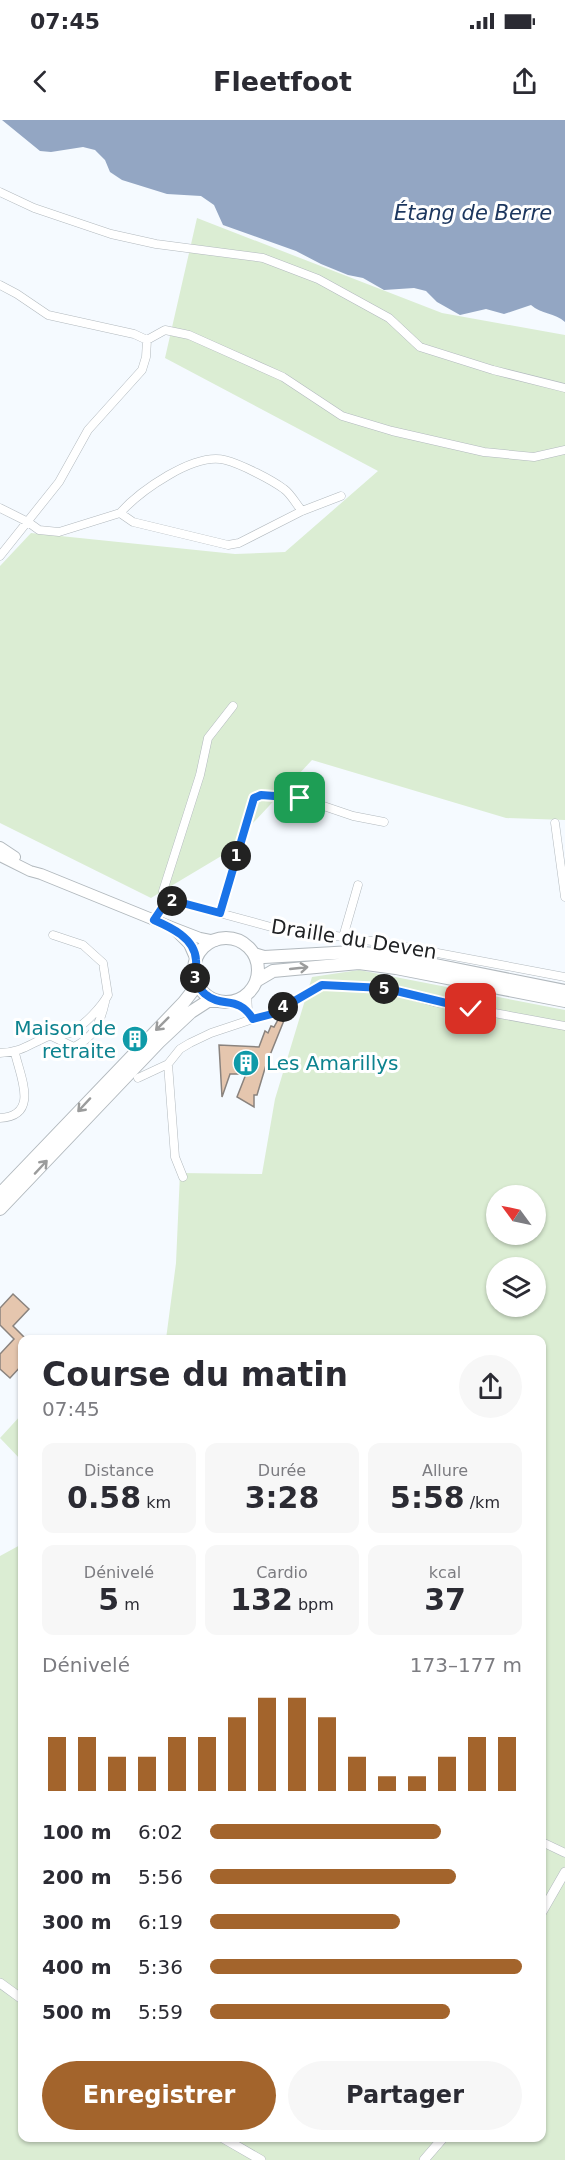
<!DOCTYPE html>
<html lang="fr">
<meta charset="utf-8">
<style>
:root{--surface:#fff;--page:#f7f7f7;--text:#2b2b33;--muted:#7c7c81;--accent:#a3642c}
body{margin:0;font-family:"DejaVu Sans",sans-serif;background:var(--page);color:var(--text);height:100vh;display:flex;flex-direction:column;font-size:22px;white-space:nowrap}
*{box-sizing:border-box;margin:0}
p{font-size:20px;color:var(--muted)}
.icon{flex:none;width:33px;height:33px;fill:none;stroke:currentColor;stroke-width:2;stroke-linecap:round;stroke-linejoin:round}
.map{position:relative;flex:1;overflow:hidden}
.sheet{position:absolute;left:18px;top:1215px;width:528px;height:807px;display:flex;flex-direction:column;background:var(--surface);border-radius:12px;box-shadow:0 2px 4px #0004}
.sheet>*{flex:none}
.needle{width:39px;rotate:303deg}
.fabs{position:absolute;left:486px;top:1065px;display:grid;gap:12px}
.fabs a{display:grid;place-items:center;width:60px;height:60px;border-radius:50%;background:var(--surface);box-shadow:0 2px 4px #0004;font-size:30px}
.pin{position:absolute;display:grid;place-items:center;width:51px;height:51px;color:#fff;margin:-26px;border-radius:12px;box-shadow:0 3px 9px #0006}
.km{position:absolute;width:30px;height:30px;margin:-15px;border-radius:50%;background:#222;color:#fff;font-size:16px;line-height:30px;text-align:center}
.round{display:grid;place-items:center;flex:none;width:63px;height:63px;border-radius:32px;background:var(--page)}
.head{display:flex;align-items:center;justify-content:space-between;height:102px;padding:0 24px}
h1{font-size:33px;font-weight:700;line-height:45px}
.metrics{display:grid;grid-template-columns:repeat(3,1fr);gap:9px;height:102px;padding:6px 24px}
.metrics div{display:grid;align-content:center;border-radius:12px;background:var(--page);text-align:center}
.metrics b{font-size:30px;font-weight:700}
.metrics small{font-size:16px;font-weight:400}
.metrics p{font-size:16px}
.chart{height:168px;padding:12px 24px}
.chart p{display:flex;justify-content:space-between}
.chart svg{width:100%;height:108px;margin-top:6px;stroke:var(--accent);stroke-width:6}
.button{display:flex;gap:12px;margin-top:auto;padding:12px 24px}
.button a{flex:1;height:69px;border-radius:36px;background:var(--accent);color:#fff;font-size:24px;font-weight:700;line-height:69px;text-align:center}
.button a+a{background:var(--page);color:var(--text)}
ul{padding:0 24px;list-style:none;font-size:20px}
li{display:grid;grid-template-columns:96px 72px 1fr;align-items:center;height:45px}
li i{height:15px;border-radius:8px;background:var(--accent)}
.status{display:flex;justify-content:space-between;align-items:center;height:42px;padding:0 30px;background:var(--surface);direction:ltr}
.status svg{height:16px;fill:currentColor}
header{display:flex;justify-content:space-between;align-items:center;height:78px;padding:0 24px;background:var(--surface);font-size:27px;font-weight:700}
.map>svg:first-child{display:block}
.green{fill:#dbedd3;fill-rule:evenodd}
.water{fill:#93a6c3}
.building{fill:#e5c6ae;stroke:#8a837e;stroke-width:1.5}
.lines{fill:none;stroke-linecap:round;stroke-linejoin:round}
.minor-casing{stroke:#b2b9be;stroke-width:9}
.tertiary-casing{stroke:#b2b9be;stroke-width:10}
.secondary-casing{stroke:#b2b9be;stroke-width:12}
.primary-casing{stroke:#b2b9be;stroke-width:14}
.minor{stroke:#fff;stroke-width:8}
.tertiary{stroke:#fff;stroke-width:9}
.secondary{stroke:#fff;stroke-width:10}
.primary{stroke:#fff;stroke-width:12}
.oneway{stroke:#9b9c9c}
.route-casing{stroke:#fff;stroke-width:12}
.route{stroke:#1a73e8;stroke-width:8}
.labels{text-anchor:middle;stroke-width:6;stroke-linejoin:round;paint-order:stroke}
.street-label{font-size:20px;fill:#202224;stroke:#fff}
.culture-label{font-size:20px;fill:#0d838f;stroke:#fff;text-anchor:end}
.water-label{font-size:21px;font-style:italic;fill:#1c365e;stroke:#fff}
</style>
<div class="status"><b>07:45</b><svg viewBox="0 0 49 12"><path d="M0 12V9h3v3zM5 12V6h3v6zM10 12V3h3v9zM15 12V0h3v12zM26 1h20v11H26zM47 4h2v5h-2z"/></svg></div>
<header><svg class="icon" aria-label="back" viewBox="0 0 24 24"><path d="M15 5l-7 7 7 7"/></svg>Fleetfoot<svg class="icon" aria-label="share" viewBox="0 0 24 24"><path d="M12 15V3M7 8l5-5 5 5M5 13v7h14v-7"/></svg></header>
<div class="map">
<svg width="565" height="2040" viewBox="0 0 565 2040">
<rect width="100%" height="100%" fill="#f5faff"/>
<!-- green -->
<path class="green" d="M197 98 442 193 565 215V700L506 698 312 640 223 735 151 778 0 703V446L31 413 235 434 285 432 378 351 165 238Z
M359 850 565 890V2040H0V1436L22 1424V2018H542V1220L166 1219 176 1143 180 1053 262 1054 275 979 312 857ZM496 1076H536V1114H496ZM496 1148H536V1186H496Z
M22 1294V1341L0 1318Z"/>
<!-- water -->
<path class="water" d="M2 0H565V202C555 193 541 194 531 185L504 194 486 189 460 195 437 182 426 171 414 168 384 170 363 158 348 155 321 144 296 131 223 105 214 85 201 76 167 74 122 60 110 52 105 40 95 30 83 27 51 32 40 31Z"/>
<!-- building -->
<path class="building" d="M287 893 266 945 257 975H254V987L237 977 246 954H230L222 977 219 925 259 927 265 911 268 913 271 906 274 907 280 896Z
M13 1174 29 1189 13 1206 27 1220H22V1245L10 1258 0 1249V1234L14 1219 0 1205V1188Z"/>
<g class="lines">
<defs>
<path id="minor" d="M0 72 34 88 111 114 156 124 263 138 318 159 389 198 420 227 493 250 565 268
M0 165 17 174 48 195 134 214 147 220
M147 220 165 210 189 215 283 257 342 296 392 311 484 332 534 337 565 330
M0 388 28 402 39 410 59 412 120 393 133 402 228 425 239 423 302 391 341 376
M120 393C140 371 194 332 225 340 241 344 272 360 284 369 291 374 296 384 302 391
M0 436 59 362 88 310 142 250 146 237 147 220
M555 703 565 777
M166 782 163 771 200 655 208 618 233 586
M220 793 254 678 261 675 300 678 353 696 384 702
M154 800 166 782 175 781 271 807 379 822 565 857
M343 817 358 765
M247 874 248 891
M232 881 248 891 253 899 272 894 322 865 384 868 434 882 565 906
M51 916 74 927C94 917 100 904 105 882
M0 933C23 932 29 924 49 916 56 913 65 916 72 912 85 904 101 888 108 875L103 843 83 825 53 815
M168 944 175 1037 183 1057
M138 958 168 944 180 929 190 923 211 913 253 899
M0 998C40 996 20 956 15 933
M542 1722 565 1733"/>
<path id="tertiary" d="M542 1792 565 1752
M0 1863 22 1879
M223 2018 261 2040
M424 2040 443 2018"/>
<path id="secondary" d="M0 727 15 737
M0 736 30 751 41 754 174 808 200 818 215 821
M176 811 189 824 196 840"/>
<path id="primary" d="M194 850a32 32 0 1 1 64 0a32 32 0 1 1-64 0Z
M254 834 264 837 352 832 385 835 565 871
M256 861 273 851 359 843 396 848 565 881
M0 1074 184 882 198 864
M0 1089 159 922 191 892 208 881H218"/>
</defs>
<!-- minor casing -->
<use href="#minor" class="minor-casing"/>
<!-- tertiary casing -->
<use href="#tertiary" class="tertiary-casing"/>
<!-- secondary casing -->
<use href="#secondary" class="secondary-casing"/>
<!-- primary casing -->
<use href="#primary" class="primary-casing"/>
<!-- minor -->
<use href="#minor" class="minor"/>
<!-- tertiary -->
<use href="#tertiary" class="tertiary"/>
<!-- secondary -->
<use href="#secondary" class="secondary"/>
<!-- primary -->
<use href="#primary" class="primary"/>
</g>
<!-- one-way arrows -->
<defs><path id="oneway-shaft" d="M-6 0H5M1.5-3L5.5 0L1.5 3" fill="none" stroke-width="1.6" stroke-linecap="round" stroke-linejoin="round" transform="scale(1.5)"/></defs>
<g class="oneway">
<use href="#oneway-shaft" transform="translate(299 848) rotate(-6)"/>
<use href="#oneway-shaft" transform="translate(162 904) rotate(135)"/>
<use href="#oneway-shaft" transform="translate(84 985) rotate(133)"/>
<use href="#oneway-shaft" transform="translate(41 1047) rotate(-47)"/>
</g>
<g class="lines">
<defs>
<path id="route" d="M300 678 261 675 254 678 220 793 175 781 166 782 154 800C170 807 195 818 196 840 197 853 193 863 205 874 223 889 237 874 253 899L272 894 322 865 384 868 471 889"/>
</defs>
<!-- route casing -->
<use href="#route" class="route-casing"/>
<!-- route -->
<use href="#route" class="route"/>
</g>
<!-- icons -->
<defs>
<symbol id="building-disc" viewBox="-11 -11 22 22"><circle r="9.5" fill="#0f9aa8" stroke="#fff"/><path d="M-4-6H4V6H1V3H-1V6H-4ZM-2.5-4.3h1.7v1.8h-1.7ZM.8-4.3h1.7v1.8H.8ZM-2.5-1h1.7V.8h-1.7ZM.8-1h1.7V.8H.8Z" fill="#fff"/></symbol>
</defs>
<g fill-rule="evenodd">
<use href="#building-disc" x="120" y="904" width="30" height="30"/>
<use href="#building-disc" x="231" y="928" width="30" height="30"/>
</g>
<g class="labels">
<!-- street labels -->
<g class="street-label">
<text transform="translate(354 819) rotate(9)" y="7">Draille du Deven</text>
</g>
<!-- culture labels -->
<g class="culture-label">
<text x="116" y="915">Maison de<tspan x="116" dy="23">retraite</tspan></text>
<text x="266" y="950" text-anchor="start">Les Amarillys</text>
</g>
<!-- water labels -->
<g class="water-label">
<text x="473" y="100">Étang de Berre</text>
</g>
</g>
</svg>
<div class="fabs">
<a><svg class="needle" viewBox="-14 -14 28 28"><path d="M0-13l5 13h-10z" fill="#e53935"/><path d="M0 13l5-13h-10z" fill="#7c7c81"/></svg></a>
<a><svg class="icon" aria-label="layers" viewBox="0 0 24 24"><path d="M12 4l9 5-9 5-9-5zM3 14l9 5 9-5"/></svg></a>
</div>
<div class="pin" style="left:300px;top:678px;background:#1e9e55"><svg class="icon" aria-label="arrive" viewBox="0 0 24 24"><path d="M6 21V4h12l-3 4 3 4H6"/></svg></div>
<div class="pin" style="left:471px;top:889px;background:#d93025"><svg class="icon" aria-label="check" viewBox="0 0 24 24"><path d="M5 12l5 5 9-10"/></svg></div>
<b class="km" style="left:236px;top:736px">1</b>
<b class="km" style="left:172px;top:781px">2</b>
<b class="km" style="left:195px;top:858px">3</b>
<b class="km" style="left:283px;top:887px">4</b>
<b class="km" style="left:384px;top:869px">5</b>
<section class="sheet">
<div class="head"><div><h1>Course du matin</h1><p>07:45</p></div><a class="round"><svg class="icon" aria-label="share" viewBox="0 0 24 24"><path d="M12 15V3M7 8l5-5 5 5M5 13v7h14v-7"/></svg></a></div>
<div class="metrics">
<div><p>Distance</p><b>0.58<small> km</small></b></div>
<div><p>Durée</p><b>3:28</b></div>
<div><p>Allure</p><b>5:58<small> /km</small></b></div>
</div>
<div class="metrics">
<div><p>Dénivelé</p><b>5<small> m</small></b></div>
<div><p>Cardio</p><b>132<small> bpm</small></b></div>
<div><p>kcal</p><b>37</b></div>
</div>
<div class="chart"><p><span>Dénivelé</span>173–177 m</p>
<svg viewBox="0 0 160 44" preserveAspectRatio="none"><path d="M5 44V22M15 44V22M25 44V30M35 44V30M45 44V22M55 44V22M65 44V14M75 44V6M85 44V6M95 44V14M105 44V30M115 44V38M125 44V38M135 44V30M145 44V22M155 44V22"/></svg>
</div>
<ul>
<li><b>100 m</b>6:02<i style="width:74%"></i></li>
<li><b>200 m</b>5:56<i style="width:79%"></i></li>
<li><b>300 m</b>6:19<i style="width:61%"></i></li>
<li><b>400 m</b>5:36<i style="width:100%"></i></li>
<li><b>500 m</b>5:59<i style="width:77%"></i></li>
</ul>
<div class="button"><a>Enregistrer</a><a>Partager</a></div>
</section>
</div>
